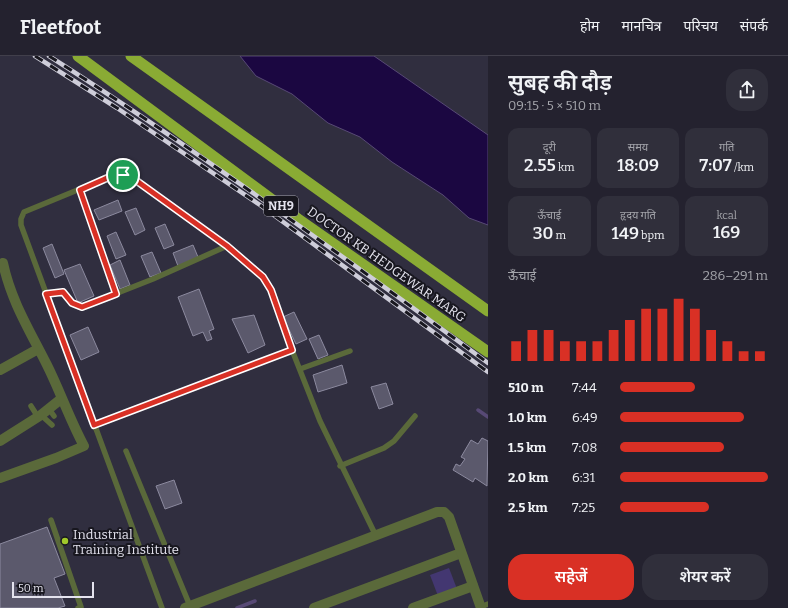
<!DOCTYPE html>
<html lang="hi">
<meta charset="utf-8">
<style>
:root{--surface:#24222f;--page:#302f3b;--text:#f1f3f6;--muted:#a3a4aa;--line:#413f4b;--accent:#d93025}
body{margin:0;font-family:Bitter,"Noto Sans Devanagari",serif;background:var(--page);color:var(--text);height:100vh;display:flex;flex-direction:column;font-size:15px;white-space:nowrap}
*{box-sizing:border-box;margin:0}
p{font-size:13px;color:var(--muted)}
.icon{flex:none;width:22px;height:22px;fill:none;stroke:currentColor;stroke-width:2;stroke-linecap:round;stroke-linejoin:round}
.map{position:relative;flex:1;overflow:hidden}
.sheet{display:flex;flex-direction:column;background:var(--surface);width:300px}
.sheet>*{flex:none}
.scale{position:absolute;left:12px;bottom:10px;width:82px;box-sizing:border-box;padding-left:4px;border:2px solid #e4e3ee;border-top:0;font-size:11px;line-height:14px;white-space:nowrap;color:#e4e3ee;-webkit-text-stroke:3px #18171f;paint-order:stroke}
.pin{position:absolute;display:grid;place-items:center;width:34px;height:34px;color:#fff;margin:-17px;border:2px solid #fff;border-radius:50%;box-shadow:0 1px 4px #0007}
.round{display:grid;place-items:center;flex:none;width:42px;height:42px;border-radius:16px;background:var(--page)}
.summary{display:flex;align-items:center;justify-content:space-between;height:68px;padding:0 20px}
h1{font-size:22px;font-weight:600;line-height:30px}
.figures{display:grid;grid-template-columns:repeat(3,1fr);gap:6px;height:68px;padding:4px 20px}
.figures div{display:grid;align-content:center;border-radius:10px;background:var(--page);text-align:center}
.figures b{font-size:17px;font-weight:600}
.figures small{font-size:11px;font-weight:400}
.figures p{font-size:11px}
.chart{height:112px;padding:8px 20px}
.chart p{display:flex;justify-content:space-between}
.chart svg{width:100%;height:72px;margin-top:4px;stroke:var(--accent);stroke-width:6}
.button{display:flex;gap:8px;margin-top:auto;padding:8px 20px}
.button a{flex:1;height:46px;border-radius:16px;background:var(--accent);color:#fff;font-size:16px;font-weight:600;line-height:46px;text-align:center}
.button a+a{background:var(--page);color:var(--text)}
ul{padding:0 20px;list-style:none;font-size:13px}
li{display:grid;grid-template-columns:64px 48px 1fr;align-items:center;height:30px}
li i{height:10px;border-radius:5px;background:var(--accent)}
header{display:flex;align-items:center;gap:24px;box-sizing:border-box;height:56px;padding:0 20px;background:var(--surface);border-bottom:1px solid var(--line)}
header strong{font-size:19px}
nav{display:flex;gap:22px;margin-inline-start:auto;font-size:14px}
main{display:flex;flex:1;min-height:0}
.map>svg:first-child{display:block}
.green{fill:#433771}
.water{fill:#1b0741;stroke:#574975}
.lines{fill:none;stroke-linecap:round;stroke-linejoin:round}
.stream{stroke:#574975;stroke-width:3.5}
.building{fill:#5b596c;stroke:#8c8a9f}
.service{stroke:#5a693a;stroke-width:5.5}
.minor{stroke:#5a693a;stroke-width:10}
.tertiary{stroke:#5a693a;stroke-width:10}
.trunk{stroke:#8aab34;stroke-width:11}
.rail-casing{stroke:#cecdd9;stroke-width:4.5}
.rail{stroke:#18171f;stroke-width:3;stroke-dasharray:9;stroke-linecap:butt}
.route-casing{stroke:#fff;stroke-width:8}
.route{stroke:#d93025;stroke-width:5}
.poi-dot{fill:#a1c92b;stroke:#18171f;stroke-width:1.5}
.labels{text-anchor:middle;stroke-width:4;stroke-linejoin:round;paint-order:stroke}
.shield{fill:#18171f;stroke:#a7a6b0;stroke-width:1}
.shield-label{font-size:12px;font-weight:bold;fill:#e4e3ee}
.street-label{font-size:13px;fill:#e4e3ee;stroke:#18171f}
.poi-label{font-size:13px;fill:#e4e3ee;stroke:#18171f;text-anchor:start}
</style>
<header>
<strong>Fleetfoot</strong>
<nav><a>होम</a><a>मानचित्र</a><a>परिचय</a><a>संपर्क</a></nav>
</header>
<main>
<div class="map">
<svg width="488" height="552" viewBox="0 0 488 552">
<rect width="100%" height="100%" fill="#302e3f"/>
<!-- green -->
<path class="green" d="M449 512 457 533 438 540 430 519Z"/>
<!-- water -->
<path class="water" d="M240 0H374L488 79V169L469 162 443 139 392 106 360 81 328 67 292 38 256 20Z"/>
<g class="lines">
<!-- stream -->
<path class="stream" d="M478 354 488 361
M237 552 255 545"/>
</g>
<!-- building -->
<path class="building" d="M118 144 122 155 99 164 94 154Z
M136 152 145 174 135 179 125 156Z
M165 168 174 189 164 193 155 172Z
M116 176 126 199 116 203 107 180Z
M52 188 64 218 55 222 43 192Z
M193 189 198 201 178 210 173 197Z
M152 196 161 217 150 221 141 200Z
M120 204 130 229 120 233 110 209Z
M80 208 94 240 78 247 64 214Z
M199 233 214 273 209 275 212 283 207 285 203 276 193 280 178 241Z
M294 256 307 283 296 288 283 261Z
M254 259 265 289 248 297 232 263Z
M88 271 99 296 81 304 70 279Z
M319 279 328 299 318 303 309 283Z
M342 309 347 327 318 336 313 319Z
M386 327 393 348 379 353 371 331Z
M482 382 488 385 487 430 475 422 473 426 453 414 456 408 460 410 465 403 461 401 471 384 478 388Z
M174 424 182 447 165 453 156 430Z
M47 471 65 518 54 522 65 550 58 552H0V488Z"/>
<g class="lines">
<!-- service -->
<path class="service" d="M80 133 116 238
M46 238 63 236 72 247 82 251 153 223 227 190
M300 313 350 295
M31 350 38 361
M49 353 54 360
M41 359 52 369
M94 369 292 294
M126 395 190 550
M340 410 384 392 394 385 415 360
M51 464 81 551 78 552
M480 551 488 548
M162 552 21 169V163L24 156 114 119H123L134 123 227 190 263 221 271 234 292 294 320 365 376 480"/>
<!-- minor -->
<path class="minor" d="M0 314 38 293
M0 385 41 359 61 343
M0 422 56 402 84 390C70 364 60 335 47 309 30 275 11 245 3 207
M314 552 461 497
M413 552 473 530"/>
<!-- tertiary -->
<path class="tertiary" d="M185 552 437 456H444L449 461 481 552"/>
<!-- trunk -->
<path class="trunk" d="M78 0 298 163 488 296
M131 0 488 255"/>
<defs>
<path id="rail" d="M35 0 117 52 260 149 488 316
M49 0C200 96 344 201 488 307"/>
</defs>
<!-- rail casing -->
<use href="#rail" class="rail-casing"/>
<!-- rail -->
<use href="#rail" class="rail"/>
</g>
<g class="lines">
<defs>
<path id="route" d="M114 119H123L134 123 227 190 263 221 271 234 292 294 94 369 46 238 63 236 72 247 82 251 116 238 80 134Z"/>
</defs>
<!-- route casing -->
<use href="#route" class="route-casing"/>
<!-- route -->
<use href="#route" class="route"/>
</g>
<!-- markers -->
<circle class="poi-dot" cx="65" cy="485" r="4"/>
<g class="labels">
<!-- shield labels -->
<rect class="shield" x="264" y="140" width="34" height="20" rx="3"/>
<g class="shield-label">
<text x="281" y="154">NH9</text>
</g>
<!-- street labels -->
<g class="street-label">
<text transform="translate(387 208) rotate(35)" y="5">DOCTOR KB HEDGEWAR MARG</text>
</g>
<!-- poi labels -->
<g class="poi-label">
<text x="73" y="483">Industrial<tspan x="73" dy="15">Training Institute</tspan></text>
</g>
</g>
</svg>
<div class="scale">50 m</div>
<div class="pin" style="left:123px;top:119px;background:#1e9e55"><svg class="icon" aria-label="arrive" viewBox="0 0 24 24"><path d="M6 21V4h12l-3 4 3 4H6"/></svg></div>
</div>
<section class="sheet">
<div class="summary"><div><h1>सुबह की दौड़</h1><p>09:15 · 5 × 510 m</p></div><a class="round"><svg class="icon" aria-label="share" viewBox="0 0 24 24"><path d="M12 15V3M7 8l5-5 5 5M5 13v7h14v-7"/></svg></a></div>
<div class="figures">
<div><p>दूरी</p><b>2.55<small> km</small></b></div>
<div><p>समय</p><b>18:09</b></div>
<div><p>गति</p><b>7:07<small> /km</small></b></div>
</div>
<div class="figures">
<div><p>ऊँचाई</p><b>30<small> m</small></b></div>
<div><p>हृदय गति</p><b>149<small> bpm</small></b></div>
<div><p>kcal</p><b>169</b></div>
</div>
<div class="chart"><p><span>ऊँचाई</span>286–291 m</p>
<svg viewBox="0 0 160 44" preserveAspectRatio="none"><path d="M5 44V32M15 44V25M25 44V25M35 44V32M45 44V32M55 44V32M65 44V25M75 44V19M85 44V12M95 44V12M105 44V6M115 44V12M125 44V25M135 44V32M145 44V38M155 44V38"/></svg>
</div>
<ul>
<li><b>510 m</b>7:44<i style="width:51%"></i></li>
<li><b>1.0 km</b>6:49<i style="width:84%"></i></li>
<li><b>1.5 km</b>7:08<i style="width:70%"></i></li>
<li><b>2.0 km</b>6:31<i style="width:100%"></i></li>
<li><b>2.5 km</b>7:25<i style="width:60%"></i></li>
</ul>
<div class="button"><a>सहेजें</a><a>शेयर करें</a></div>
</section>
</main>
